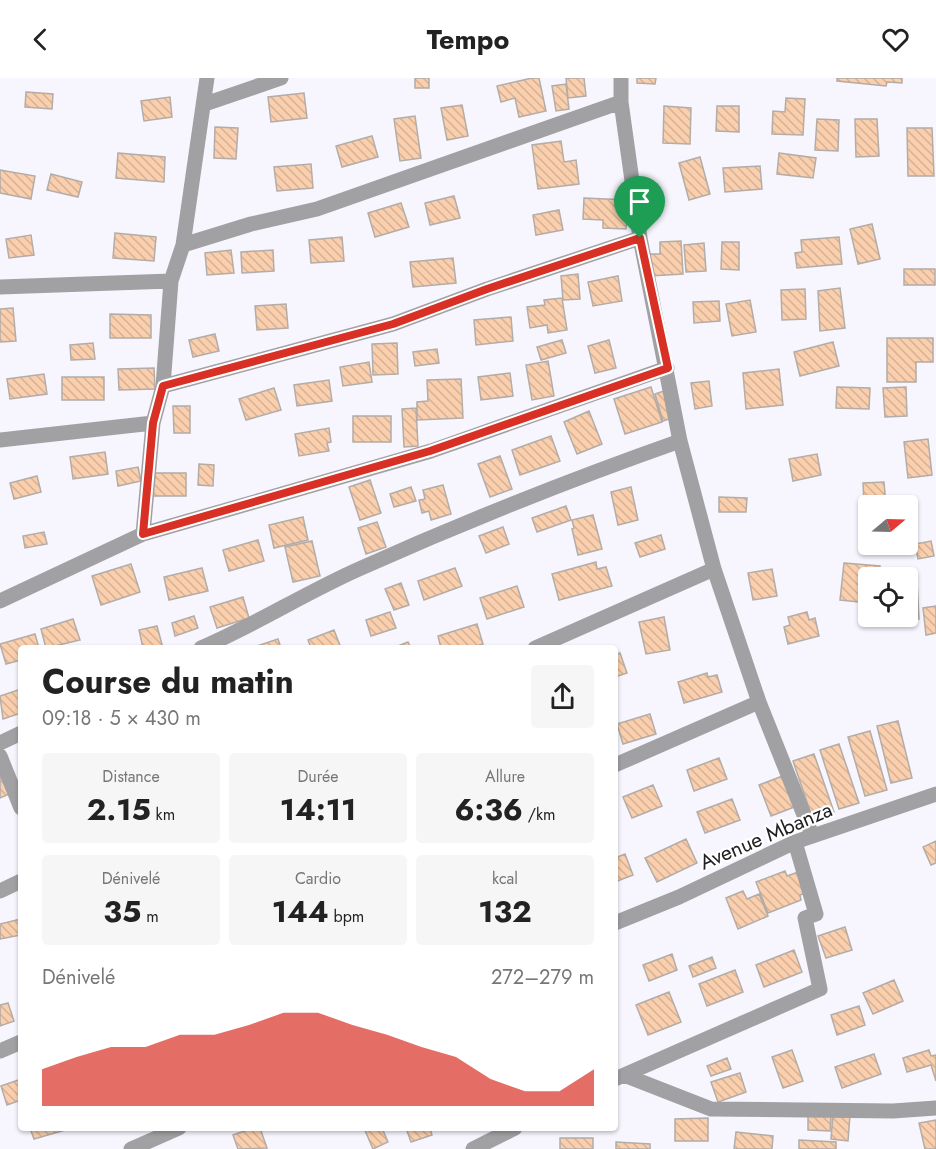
<!DOCTYPE html>
<html lang="fr">
<meta charset="utf-8">
<style>
:root{--surface:#fff;--page:#f6f6f6;--text:#222;--muted:#767676;--accent:#d93025}
body{margin:0;font-family:Jost,sans-serif;background:var(--page);color:var(--text);height:100vh;display:flex;flex-direction:column;font-size:22px;white-space:nowrap}
*{box-sizing:border-box;margin:0}
p{font-size:20px;color:var(--muted)}
.icon{flex:none;width:33px;height:33px;fill:none;stroke:currentColor;stroke-width:2;stroke-linecap:round;stroke-linejoin:round}
.map{position:relative;flex:1;overflow:hidden}
.panel{position:absolute;left:18px;top:567px;width:600px;height:486px;display:flex;flex-direction:column;background:var(--surface);border-radius:6px;box-shadow:0 2px 4px #0004}
.panel>*{flex:none}
.needle{width:39px;rotate:71deg}
.buttons{position:absolute;left:858px;top:417px;display:grid;gap:12px}
.buttons a{display:grid;place-items:center;width:60px;height:60px;border-radius:6px;background:var(--surface);box-shadow:0 2px 4px #0004;font-size:30px}
.pin{position:absolute;display:grid;place-items:center;width:51px;height:51px;color:#fff;margin:-62px -26px;border-radius:50% 50% 50% 0;rotate:-45deg;box-shadow:0 0 6px #0007}
.pin .icon{rotate:45deg}
.round{display:grid;place-items:center;flex:none;width:63px;height:63px;border-radius:6px;background:var(--page)}
.head{display:flex;align-items:center;justify-content:space-between;height:102px;padding:0 24px}
h1{font-size:33px;font-weight:700;line-height:45px}
.figures{display:grid;grid-template-columns:repeat(3,1fr);gap:9px;height:102px;padding:6px 24px}
.figures div{display:grid;align-content:center;border-radius:6px;background:var(--page);text-align:center}
.figures b{font-size:30px;font-weight:700}
.figures small{font-size:16px;font-weight:400}
.figures p{font-size:16px}
.chart{height:168px;padding:12px 24px}
.chart p{display:flex;justify-content:space-between}
.chart svg{width:100%;height:108px;margin-top:6px;fill:var(--accent);opacity:.7}
header{display:flex;justify-content:space-between;align-items:center;height:78px;padding:0 24px;background:var(--surface);font-size:27px;font-weight:700}
.map>svg:first-child{display:block}
.building{fill:url(#building-back-hatch);stroke:#b3aca7;stroke-width:1.5}
.lines{fill:none;stroke-linecap:round;stroke-linejoin:round}
.minor{stroke:#a1a1a4;stroke-width:15}
.route-casing{stroke:#fff;stroke-width:12}
.route{stroke:#d93025;stroke-width:8}
.labels{text-anchor:middle;stroke-width:4.5;stroke-linejoin:round;paint-order:stroke}
.street-label{font-size:21px;fill:#202023;stroke:#fff}
</style>
<header><svg class="icon" aria-label="back" viewBox="0 0 24 24"><path d="M15 5l-7 7 7 7"/></svg>Tempo<svg class="icon" aria-label="heart" viewBox="0 0 24 24"><path d="M12 20l-8-8c-3-5 5-10 8-4 3-6 11-1 8 4z"/></svg></header>
<div class="map">
<svg width="936" height="1071" viewBox="0 0 936 1071">
<defs>
<pattern id="building-back-hatch" width="6" height="6" patternUnits="userSpaceOnUse" patternTransform="scale(1.5)"><rect width="6" height="6" fill="#facfad"/><path d="M-1 5l2 2M0 0l6 6M5-1l2 2" fill="none" stroke="#d6b195"/></pattern>
</defs>
<rect width="100%" height="100%" fill="#f7f6fe"/>
<!-- building -->
<path class="building" d="M415 0H429V10H415Z
M532 0H539L546 33 519 39 515 20 501 24 497 8Z
M566 0H584L586 18 568 20Z
M637 0H656L655 6 637 5Z
M837 0H902V5L887 4 886 8 837 3Z
M566 6 569 31 556 33 552 8Z
M26 14 53 16 52 31 25 29Z
M304 15 307 40 271 44 268 19Z
M170 19 172 39 144 43 141 23Z
M786 20 805 21 803 57 772 56 773 33 785 34Z
M462 27 468 58 447 62 441 30Z
M664 28 691 30 690 66 663 65Z
M717 28H739V54L716 53Z
M415 38 421 80 400 83 394 41Z
M817 41 839 42 838 73 815 72Z
M855 41H877L879 78 856 79Z
M215 49 238 50 236 81 214 80Z
M907 50H932L934 98H908Z
M372 58 378 79 342 89 336 68Z
M561 63 564 84 576 82 579 106 538 111 532 67Z
M118 75 165 79 164 104 116 100Z
M779 75 816 80 813 100 777 96Z
M700 79 710 116 689 122 679 85Z
M311 86 313 110 277 113 274 89Z
M760 88 762 111 725 114 723 90Z
M0 92 35 98 31 121 0 115Z
M51 96 82 104 78 119 47 112Z
M454 118 460 140 430 147 425 125Z
M584 120 628 122 626 151 603 150V142L583 141Z
M401 125 409 149 375 159 368 135Z
M559 132 563 152 536 157 533 137Z
M872 146 880 181 858 186 850 151Z
M115 155 156 159 154 183 113 180Z
M31 157 34 177 9 180 6 161Z
M342 159 344 183 311 185 309 162Z
M839 159 842 186 797 190 795 175 802 174 801 162Z
M681 163 683 196 650 198 649 176H660V164Z
M722 164H739V192L721 191Z
M704 165 706 193 686 194 684 167Z
M231 172 234 195 207 197 205 175Z
M273 172 274 193 242 195 241 174Z
M453 180 456 205 413 209 410 184Z
M904 191H935V207H904Z
M578 196 580 221 563 222 561 198Z
M618 198 622 223 593 228 588 204Z
M840 210 845 250 820 253 818 213Z
M805 211 806 241 782 242 781 212Z
M562 220 567 252 548 255 547 247 530 250 527 229 545 227 544 222Z
M750 222 756 254 732 258 726 226Z
M719 223 720 243 694 245 693 224Z
M286 226 288 250 257 252 255 228Z
M13 230 16 263 0 264V231Z
M110 236 151 237V260H110Z
M511 239 513 263 476 267 474 242Z
M215 256 219 273 193 279 189 262Z
M887 260H933V284H916V304H887Z
M562 262 566 275 541 282 537 269Z
M609 262 616 290 595 295 588 268Z
M833 264 839 288 800 298 794 274Z
M93 265 95 281 71 282 70 267Z
M397 265 398 296 373 297 372 266Z
M437 271 439 285 415 288 413 274Z
M548 283 554 318 532 322 526 287Z
M369 284 372 304 343 308 340 289Z
M154 290 155 311 119 312 118 291Z
M779 291 783 327 746 331 743 295Z
M510 295 513 318 481 322 478 299Z
M44 296 47 316 10 321 7 301Z
M62 299H104V322H62Z
M461 301 463 340 417 342V324L428 323 427 302Z
M329 302 332 323 297 328 294 307Z
M709 303 712 328 695 331 691 305Z
M651 309 662 344 625 356 614 321Z
M837 309 870 310 869 331 836 330Z
M906 309 907 338 885 339 883 310Z
M274 310 281 332 246 342 239 321Z
M667 312 675 339 663 343 655 316Z
M173 328H190V355H174Z
M416 330 418 368 404 369 402 331Z
M589 333 602 366 577 376 564 344Z
M353 338H391V364H353Z
M329 350 331 364 327 365 329 373 299 378 295 356Z
M551 358 560 383 520 397 512 372Z
M928 361 932 397 908 400 904 364Z
M105 374 108 396 73 401 70 379Z
M817 376 821 397 793 403 789 381Z
M500 378 512 411 490 419 478 386Z
M199 386 214 387 213 408 198 407Z
M138 389 141 403 118 408 116 393Z
M153 395H186V418H153Z
M37 398 41 414 14 421 10 405Z
M370 402 381 435 360 442 349 409Z
M884 404 886 428H868V445H865L863 405Z
M443 407 451 436 431 442 429 433 422 435 419 422 425 421 423 412Z
M411 409 416 423 394 429 390 416Z
M631 409 638 442 618 447 611 414Z
M719 419 747 420 746 434H719Z
M566 428 571 442 537 454 532 440Z
M593 437 602 471 578 477 572 451 574 450 572 442Z
M303 439 308 462 274 470 269 447Z
M377 444 386 469 366 476 358 450Z
M503 449 509 466 486 475 479 458Z
M44 454 47 466 25 470 23 458Z
M661 457 665 471 640 479 635 465Z
M258 462 264 483 229 493 223 472Z
M312 463 320 498 293 504 285 469Z
M931 463 934 478 918 481 915 466Z
M596 484 597 491 606 489 612 508 559 522 552 496Z
M844 485 880 488 879 500H868V525L840 522Z
M131 486 140 514 101 527 92 498Z
M202 490 208 513 169 522 164 499Z
M455 490 462 508 424 522 418 503Z
M772 491 777 518 753 522 748 495Z
M917 503 919 541 901 542V538H908V504Z
M401 505 409 527 394 532 385 511Z
M517 508 524 529 487 541 480 520Z
M243 519 249 540 217 550 210 529Z
M936 528V555L926 557 923 530Z
M390 534 396 550 371 558 366 542Z
M807 534 809 542 815 540 819 558 788 566 784 549 790 547 788 539Z
M194 538 198 550 175 558 172 545Z
M664 539 670 572 646 576 639 544Z
M73 541 80 562 46 570 41 551Z
M477 546 483 566 471 570H441L438 558Z
M157 548 163 570H143L139 552Z
M334 552 341 570H311L308 562Z
M35 556 39 570H21V582L6 586 0 566Z
M278 561 281 570H251Z
M408 564 411 570H393Z
M620 575 627 595 615 599V577Z
M707 595 708 599 717 597 722 614 684 625 678 604Z
M21 611V635L3 641 0 618Z
M650 636 656 656 623 666 617 646Z
M898 643 912 700 891 705 877 648Z
M870 653 887 712 865 718 848 659Z
M839 666 859 725 839 731 820 672Z
M814 676 834 734 813 742 793 683Z
M719 680 727 701 694 713 687 692Z
M0 694 12 715 0 720Z
M785 697 797 728 771 738 759 707Z
M653 707 662 728 632 740 623 719Z
M732 721 740 742 705 755 697 734Z
M686 761 697 785 657 804 645 780Z
M936 763V785L931 787 923 769Z
M625 776 633 797 615 804V780Z
M785 793 787 798 801 793 809 814 800 817 801 822 768 835 756 804Z
M743 813 747 821 759 816 768 838 738 851 726 820Z
M21 841V857L0 861V846Z
M845 849 852 872 826 880 818 858Z
M794 872 802 894 764 909 756 887Z
M672 876 677 892 649 903 643 887Z
M712 879 716 890 693 899 689 888Z
M735 892 743 914 707 928 699 906Z
M894 902 903 923 873 936 863 915Z
M669 914 681 944 648 957 636 927Z
M8 925 14 943 0 948V927Z
M859 928 865 947 837 957 831 937Z
M792 972 803 1003 783 1010 772 979Z
M929 972 931 978 936 977V1003L931 987 907 994 903 980Z
M874 976 881 996 842 1010 835 989Z
M727 980 731 991 711 998 707 988Z
M740 995 746 1014 718 1024 711 1004Z
M21 1001V1022L7 1027 1 1008Z
M833 1036 850 1037 848 1063 831 1061Z
M808 1037 831 1038 830 1053 808 1052Z
M708 1040V1063H675V1041Z
M936 1042V1071H925L919 1045Z
M30 1050H64L65 1052 34 1061Z
M253 1050H260L267 1070 238 1071 233 1057Z
M364 1050H382L388 1064 373 1071Z
M406 1050H430L432 1057 411 1064Z
M736 1054 773 1058 772 1071H734Z
M560 1060H593V1071H560Z
M799 1062 836 1064V1071H799Z
M616 1064 650 1066V1071H616Z"/>
<g class="lines">
<!-- minor -->
<path class="minor" d="M621 0V24L640 160 680 363 714 491 759 624 812 757
M205 26 281 0
M183 167 251 146 317 131 621 24
M0 209 171 203
M163 308 393 246 487 211 640 160
M0 362 153 345
M143 456 153 345 163 308 171 203 183 167 207 0
M0 523 143 456 431 373 667 290
M201 570C255 547 305 515 359 491 464 444 572 401 680 363
M535 570 714 491
M0 665 21 655
M0 678 21 730
M615 687 759 624
M0 813 21 803
M615 845 679 819 795 764 936 716
M0 973 21 964
M624 997 711 1031 893 1033 936 1030
M615 1001 820 911 805 840 816 836 795 764
M131 1071 179 1050
M473 1071 515 1050"/>
</g>
<g class="lines">
<defs>
<path id="route" d="M640 160 668 290 430 373 143 456 153 345 163 308 393 246 487 211Z"/>
</defs>
<!-- route casing -->
<use href="#route" class="route-casing"/>
<!-- route -->
<use href="#route" class="route"/>
</g>
<g class="labels">
<!-- street labels -->
<g class="street-label">
<text transform="translate(766 758) rotate(-23)" y="7">Avenue Mbanza</text>
</g>
</g>
</svg>
<div class="buttons">
<a><svg class="needle" viewBox="-14 -14 28 28"><path d="M0-13l5 13h-10z" fill="#e53935"/><path d="M0 13l5-13h-10z" fill="#767676"/></svg></a>
<a><svg class="icon" aria-label="locate" viewBox="0 0 24 24"><circle cx="12" cy="12" r="6"/><path d="M12 2v4M12 18v4M2 12h4M18 12h4"/></svg></a>
</div>
<div class="pin" style="left:640px;top:160px;background:#1e9e55"><svg class="icon" aria-label="arrive" viewBox="0 0 24 24"><path d="M6 21V4h12l-3 4 3 4H6"/></svg></div>
<section class="panel">
<div class="head"><div><h1>Course du matin</h1><p>09:18 · 5 × 430 m</p></div><a class="round"><svg class="icon" aria-label="share" viewBox="0 0 24 24"><path d="M12 15V3M7 8l5-5 5 5M5 13v7h14v-7"/></svg></a></div>
<div class="figures">
<div><p>Distance</p><b>2.15<small> km</small></b></div>
<div><p>Durée</p><b>14:11</b></div>
<div><p>Allure</p><b>6:36<small> /km</small></b></div>
</div>
<div class="figures">
<div><p>Dénivelé</p><b>35<small> m</small></b></div>
<div><p>Cardio</p><b>144<small> bpm</small></b></div>
<div><p>kcal</p><b>132</b></div>
</div>
<div class="chart"><p><span>Dénivelé</span>272–279 m</p>
<svg viewBox="0 0 160 44" preserveAspectRatio="none"><path d="M0 44V29L10 24L20 20L30 20L40 15L50 15L60 11L70 6L80 6L90 11L100 15L110 20L120 24L130 33L140 38L150 38L160 29V44z"/></svg>
</div>
</section>
</div>
